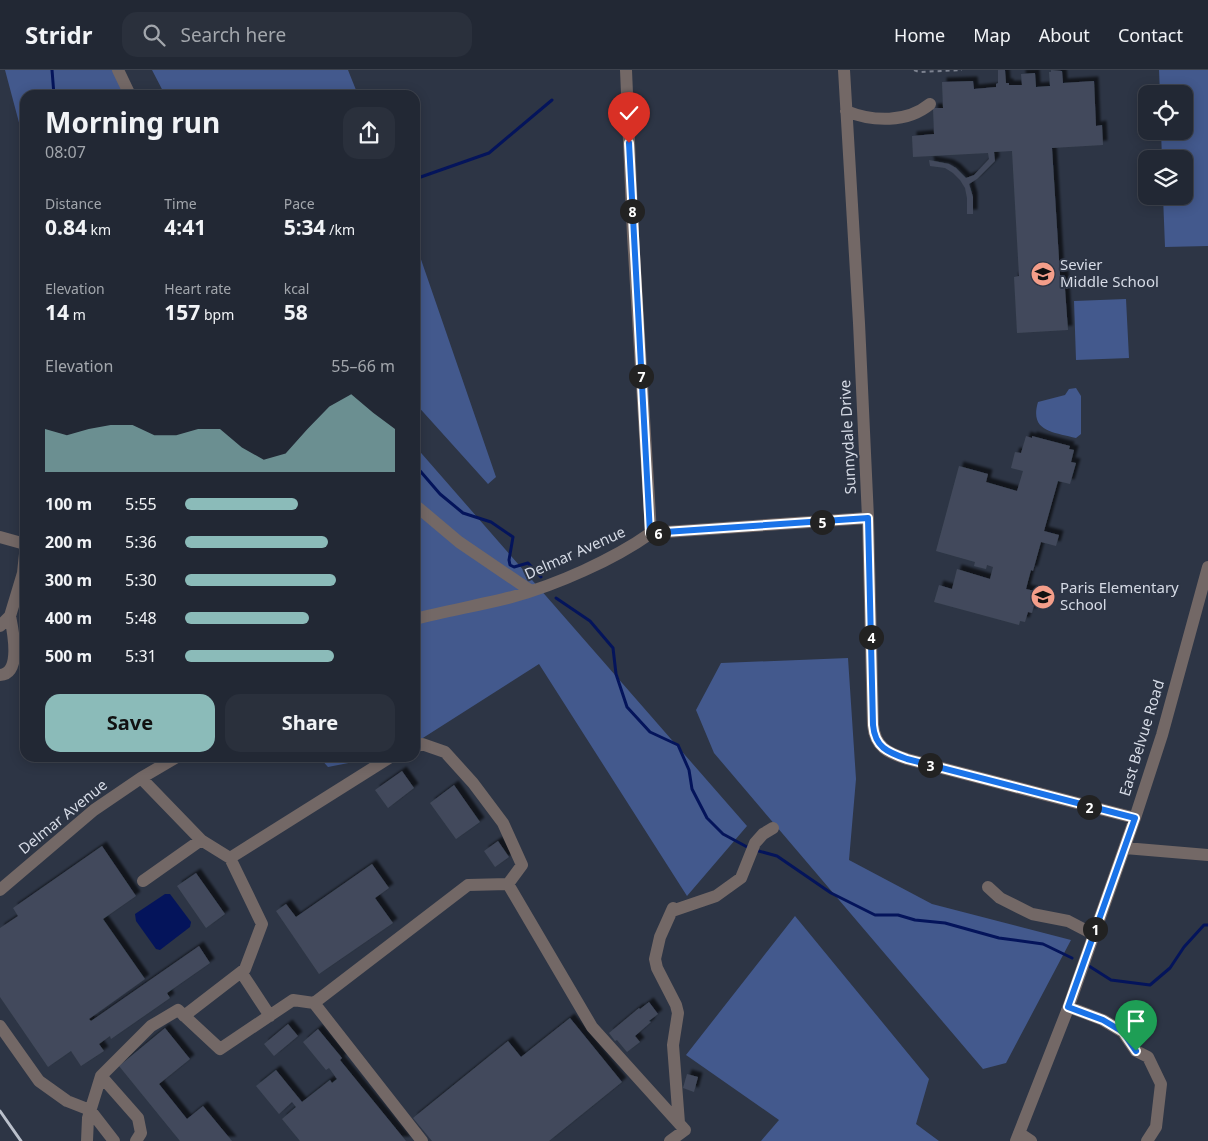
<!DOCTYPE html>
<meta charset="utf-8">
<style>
:root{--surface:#222834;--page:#2a303c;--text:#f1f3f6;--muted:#a2a6ac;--line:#3f444f;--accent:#8bbbb9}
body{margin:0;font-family:"Noto Sans",sans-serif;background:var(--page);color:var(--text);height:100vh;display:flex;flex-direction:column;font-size:19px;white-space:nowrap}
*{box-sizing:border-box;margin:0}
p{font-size:16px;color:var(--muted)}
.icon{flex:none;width:28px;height:28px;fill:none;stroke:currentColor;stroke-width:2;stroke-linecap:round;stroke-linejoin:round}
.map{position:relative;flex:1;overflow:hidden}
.drawer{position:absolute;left:20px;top:20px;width:400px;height:672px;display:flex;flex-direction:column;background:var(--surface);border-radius:15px;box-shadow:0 2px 12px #0003,0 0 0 1px var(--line)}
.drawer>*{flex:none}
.tools{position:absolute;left:1138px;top:15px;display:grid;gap:10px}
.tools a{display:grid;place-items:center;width:55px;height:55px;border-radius:10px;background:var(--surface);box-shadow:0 2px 12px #0003,0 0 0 1px var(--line);font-size:25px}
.pin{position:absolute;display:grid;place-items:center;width:42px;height:42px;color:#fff;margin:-51px -21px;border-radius:50% 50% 50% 0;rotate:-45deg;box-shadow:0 0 5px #0007}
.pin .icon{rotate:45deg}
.km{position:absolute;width:25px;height:25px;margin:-12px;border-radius:50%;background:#222;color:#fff;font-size:14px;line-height:25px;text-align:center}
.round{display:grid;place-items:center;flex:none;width:52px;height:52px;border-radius:15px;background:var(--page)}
.head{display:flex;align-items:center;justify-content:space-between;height:85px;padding:0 25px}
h1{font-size:28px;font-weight:700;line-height:38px}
.metrics{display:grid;grid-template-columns:repeat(3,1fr);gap:8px;height:85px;padding:5px 25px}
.metrics div{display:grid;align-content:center}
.metrics b{font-size:21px;font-weight:700}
.metrics small{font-size:14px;font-weight:400}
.metrics p{font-size:14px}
.chart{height:140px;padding:10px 25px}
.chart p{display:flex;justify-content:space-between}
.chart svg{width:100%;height:90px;margin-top:5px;fill:var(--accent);opacity:.7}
.action{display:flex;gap:10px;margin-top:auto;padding:10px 25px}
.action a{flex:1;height:58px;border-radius:15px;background:var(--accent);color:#111;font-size:20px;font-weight:700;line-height:58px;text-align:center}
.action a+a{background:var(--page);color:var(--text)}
ul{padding:0 25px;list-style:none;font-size:16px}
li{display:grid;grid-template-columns:80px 60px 1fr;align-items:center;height:38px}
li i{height:12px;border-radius:6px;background:var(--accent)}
header{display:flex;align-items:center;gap:30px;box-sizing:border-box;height:70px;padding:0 25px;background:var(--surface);border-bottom:1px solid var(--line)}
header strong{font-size:24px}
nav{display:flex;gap:28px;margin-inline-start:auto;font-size:18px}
.search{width:350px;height:45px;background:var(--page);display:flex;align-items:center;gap:12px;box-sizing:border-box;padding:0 18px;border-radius:15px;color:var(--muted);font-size:19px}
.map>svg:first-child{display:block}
.green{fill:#43598d}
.water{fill:#04145b}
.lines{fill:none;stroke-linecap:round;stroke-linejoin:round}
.stream{stroke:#04145b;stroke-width:3}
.building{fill:#424a5b;filter:url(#shadow)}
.path{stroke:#7c8290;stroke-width:2;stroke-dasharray:4 4;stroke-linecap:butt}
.minor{stroke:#736866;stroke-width:12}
.rail{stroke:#bac0cb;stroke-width:3}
.route-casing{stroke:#fff;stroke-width:10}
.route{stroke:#1a73e8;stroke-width:6}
.labels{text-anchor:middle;stroke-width:4;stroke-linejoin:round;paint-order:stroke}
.poi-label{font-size:15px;fill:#d6dbe6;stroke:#2d3545;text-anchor:start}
.street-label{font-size:15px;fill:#d6dbe6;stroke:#2d3545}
</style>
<header>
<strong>Stridr</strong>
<div class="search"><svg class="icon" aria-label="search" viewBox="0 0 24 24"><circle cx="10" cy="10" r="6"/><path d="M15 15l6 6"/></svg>Search here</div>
<nav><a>Home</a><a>Map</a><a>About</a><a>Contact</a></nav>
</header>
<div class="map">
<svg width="1208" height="1071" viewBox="0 0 1208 1071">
<defs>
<filter id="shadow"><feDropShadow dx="4.5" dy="-4.5" stdDeviation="1" flood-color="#0009"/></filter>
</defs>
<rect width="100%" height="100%" fill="#2d3545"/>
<!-- green -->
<path class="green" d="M5 0H115L128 25H25V75Z
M152 0H348L358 25H165Z
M1159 0H1208V176L1165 177 1163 126H1184V89H1162L1161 61H1184V24H1160Z
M415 172 496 407 488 414 415 333Z
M1126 229 1129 288 1076 290 1074 231Z
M1076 318 1081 326V364L1076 368C1054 362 1029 362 1038 332L1065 325 1069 319Z
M415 376 747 756 687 826 539 594 415 673Z
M848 588 856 709 849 790 932 834 1071 870 1006 993 983 999 714 683 696 640 721 593Z
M320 688H374L328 697Z
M795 846 929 1009 916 1054 939 1071H761L779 1050 686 985Z"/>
<!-- water -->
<path class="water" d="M165 824H170L191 852 190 857 160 880 156 879 136 851 135 844Z"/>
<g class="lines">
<!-- stream -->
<path class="stream" d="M52 0 54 25
M415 109 489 83 552 30
M415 395 440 424 463 443 491 452 513 467 509 490 510 495 514 497 528 493 541 507
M556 528 590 551 613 578 616 604 627 637 650 662 678 675 689 700 692 719 707 748 723 764 749 778
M755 780 777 786 831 823 875 845H898L915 850 945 853 999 868 1043 874 1072 888
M1089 896 1111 910 1150 915 1170 898 1184 877 1204 855H1208"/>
</g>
<!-- building -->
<path class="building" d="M998 0H1005L1006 13H1009V15H1022L1021 4 1035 3 1036 17 1050 16 1049 2H1051V0L1062 1 1063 13 1094 11 1096 56 1102 55 1103 75 1052 78 1060 205H1064L1068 260 1017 263 1014 207 1019 206 1012 81 994 82 995 91 977 109 969 114 973 127V144H967V128L965 118 960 110 953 103 945 98 930 96 929 90 949 94 956 98 966 108 974 105 989 89 988 83 913 87 912 66 934 64 933 38H943L942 12 973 11 974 19 996 17V14L998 13Z
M1026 366 1032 368V366L1070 376 1069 379 1074 380 1071 392 1076 393 1070 414 1058 411 1044 461 1059 465 1056 476 1041 472 1033 501 1031 500 1026 519 1035 521 1032 534 1034 535 1032 543 1028 542 1025 552 1020 551 1019 555 934 532 939 515 952 519 957 499 990 509 993 497 987 495 986 499 974 496 975 492 936 481 959 396 988 404 986 412 1017 421 1023 401 1011 398 1015 382 1021 383Z
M402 701 414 718 388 738 375 720Z
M454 715 480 752 456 769 430 733Z
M498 771 509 787 495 797 484 781Z
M102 776 136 826 103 849 145 909 89 949 91 951 199 876 210 893 167 923 170 928 111 969 110 966 99 974 104 981 81 996 71 981 48 997 0 927V858L18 846 13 838Z
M372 794 389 818 375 828 393 853 319 904 276 841 286 834 296 847Z
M196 803 225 844 206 858 177 816Z
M649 932 658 944 649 951 651 952 635 966 640 972 627 982 617 970 615 971 609 963 639 938 640 939Z
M570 948 622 1012 549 1071H432L413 1048 508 971 521 987Z
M288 954 298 966 274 986 264 974Z
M165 958 190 989 159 1014 187 1049 203 1036 232 1071H180L119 996Z
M318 959 342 988 340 990 406 1071H300L282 1049 296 1037 292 1032 279 1044 256 1016 276 1000 302 1032 330 1010 332 1013 337 1009 329 998 326 1000 303 972Z
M687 1004 698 1007 694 1022 683 1018Z"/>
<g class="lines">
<!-- path -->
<path class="path" d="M914 0 919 2 962 0"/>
<!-- minor -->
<path class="minor" d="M118 0 130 25
M626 0 633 166 651 463
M844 0 859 253 868 448 873 655C875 677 888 683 907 689L1135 748
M846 41C873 52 907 53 930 34
M415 435 459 472 531 521
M0 467 25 474
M10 546 23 503 25 484
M415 549C447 541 480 535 512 527 556 515 613 490 651 463L868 448
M0 556 10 546C13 561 22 604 0 605
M415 677 422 674 445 682 473 713 503 753 522 795 508 814
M141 708 201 770 230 788 389 688
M1125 778 1208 785
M143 811 201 770
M988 817 1000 828 1032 844 1068 851 1093 864
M0 820 94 740 141 708 175 688
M673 838 660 867 655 889 657 898 676 935 678 943 673 975 679 1053
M672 841 716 826 741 808 755 773 763 764 773 758
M241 902 270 946
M314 933 468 815 508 814 592 957 685 1060 670 1071
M1069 937 1103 950 1123 962 1136 981 1148 987 1161 1014 1156 1057 1147 1071
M184 946 245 899 262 854 230 788
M0 956 39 1011 67 1031 90 1040 114 1071
M101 1006 138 1048 141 1063 136 1071
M1019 1063 1031 1071
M87 1071 88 1048 101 1006 151 956 178 940 220 979 293 930 314 933 422 1071
M1016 1071 1067 941 1135 748 1162 665 1208 497"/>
<!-- rail -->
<path class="rail" d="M0 1041 21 1071"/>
</g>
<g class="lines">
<defs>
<path id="route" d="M629 73 650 463 868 448 873 655C875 677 887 682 907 689L1135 748 1068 937 1103 950 1123 962 1136 981"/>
</defs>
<!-- route casing -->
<use href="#route" class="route-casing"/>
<!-- route -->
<use href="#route" class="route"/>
</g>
<!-- icons -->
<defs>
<symbol id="school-disc" viewBox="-11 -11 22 22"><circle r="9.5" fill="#f49e8a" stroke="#2d3545"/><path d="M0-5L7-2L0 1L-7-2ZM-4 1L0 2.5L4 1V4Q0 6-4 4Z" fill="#111"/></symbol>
</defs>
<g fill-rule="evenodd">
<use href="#school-disc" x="1029" y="190" width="28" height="28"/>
<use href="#school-disc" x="1029" y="513" width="28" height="28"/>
</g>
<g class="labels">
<!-- poi labels -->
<g class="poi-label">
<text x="1060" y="200">Sevier<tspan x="1060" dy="17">Middle School</tspan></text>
<text x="1060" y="523">Paris Elementary<tspan x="1060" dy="17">School</tspan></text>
</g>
<!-- street labels -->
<g class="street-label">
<text transform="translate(848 367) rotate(-93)" y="5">Sunnydale Drive</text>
<text transform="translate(575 483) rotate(-24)" y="5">Delmar Avenue</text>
<text transform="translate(1142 668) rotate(-73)" y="5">East Belvue Road</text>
<text transform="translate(63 747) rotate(-39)" y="5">Delmar Avenue</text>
</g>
</g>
</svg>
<div class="tools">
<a><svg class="icon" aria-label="locate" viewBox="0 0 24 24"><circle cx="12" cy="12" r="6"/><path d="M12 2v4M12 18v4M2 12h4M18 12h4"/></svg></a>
<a><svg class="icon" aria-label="layers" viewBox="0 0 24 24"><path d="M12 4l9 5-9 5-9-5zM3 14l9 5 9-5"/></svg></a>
</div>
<div class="pin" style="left:1136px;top:981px;background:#1e9e55"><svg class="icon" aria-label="arrive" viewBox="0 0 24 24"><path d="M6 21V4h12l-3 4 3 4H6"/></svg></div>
<div class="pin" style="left:629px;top:73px;background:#d93025"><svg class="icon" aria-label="check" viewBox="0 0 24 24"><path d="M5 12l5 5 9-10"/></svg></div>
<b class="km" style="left:1095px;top:859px">1</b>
<b class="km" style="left:1089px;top:737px">2</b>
<b class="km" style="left:930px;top:695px">3</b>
<b class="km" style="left:871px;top:567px">4</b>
<b class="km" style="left:822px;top:452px">5</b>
<b class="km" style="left:658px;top:463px">6</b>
<b class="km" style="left:641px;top:306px">7</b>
<b class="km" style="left:632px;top:141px">8</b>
<section class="drawer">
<div class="head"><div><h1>Morning run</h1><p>08:07</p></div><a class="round"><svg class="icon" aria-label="share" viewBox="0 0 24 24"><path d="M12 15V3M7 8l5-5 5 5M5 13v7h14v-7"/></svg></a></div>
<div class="metrics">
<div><p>Distance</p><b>0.84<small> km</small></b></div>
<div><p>Time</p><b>4:41</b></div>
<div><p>Pace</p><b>5:34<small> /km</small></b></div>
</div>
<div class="metrics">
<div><p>Elevation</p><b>14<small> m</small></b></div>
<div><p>Heart rate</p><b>157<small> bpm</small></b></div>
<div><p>kcal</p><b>58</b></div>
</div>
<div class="chart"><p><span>Elevation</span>55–66 m</p>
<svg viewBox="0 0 160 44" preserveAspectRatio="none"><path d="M0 44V23L10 26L20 23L30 21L40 21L50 26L60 26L70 23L80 23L90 32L100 38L110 35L120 23L130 12L140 6L150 15L160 23V44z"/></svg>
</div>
<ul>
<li><b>100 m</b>5:55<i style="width:54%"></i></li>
<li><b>200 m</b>5:36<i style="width:68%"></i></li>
<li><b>300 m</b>5:30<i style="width:72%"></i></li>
<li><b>400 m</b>5:48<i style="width:59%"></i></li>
<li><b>500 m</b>5:31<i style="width:71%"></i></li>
</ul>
<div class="action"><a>Save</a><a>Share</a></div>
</section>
</div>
